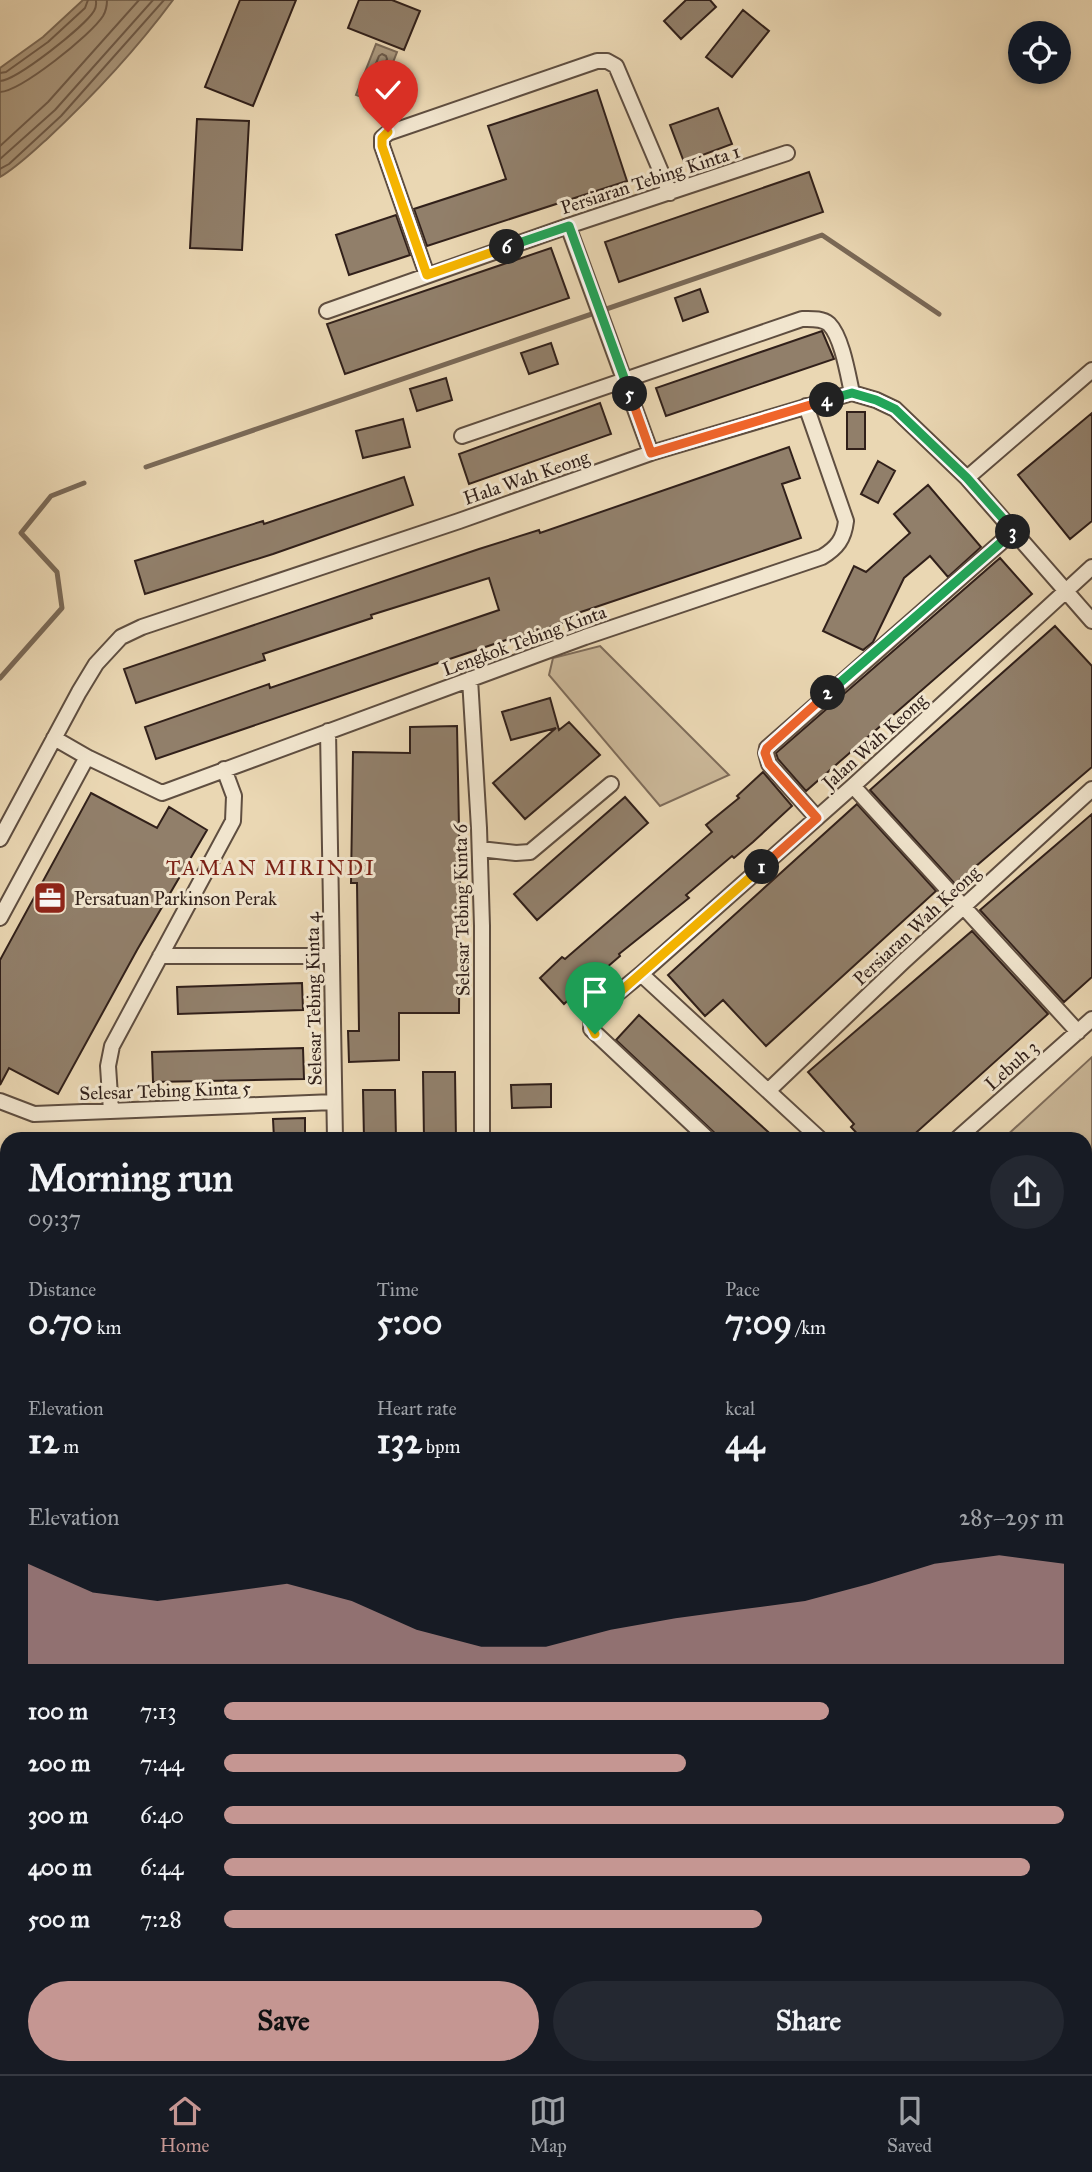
<!DOCTYPE html>
<meta charset="utf-8">
<style>
:root{--surface:#171b24;--page:#242831;--text:#f1f3f6;--muted:#9ea1a6;--line:#363941;--accent:#c59692}
body{margin:0;font-family:"IM FELL Great Primer",serif;background:var(--page);color:var(--text);height:100vh;display:flex;flex-direction:column;font-size:26px;white-space:nowrap}
*{box-sizing:border-box;margin:0}
p{font-size:23px;color:var(--muted)}
.icon{flex:none;width:38px;height:38px;fill:none;stroke:currentColor;stroke-width:2;stroke-linecap:round;stroke-linejoin:round}
.map{position:relative;flex:1;overflow:hidden}
.panel{position:absolute;left:0px;top:1132px;width:1092px;height:943px;display:flex;flex-direction:column;background:var(--surface);border-radius:21px 21px 0 0;box-shadow:0 4px 10px #0003}
.panel>*{flex:none}
.buttons{position:absolute;left:1008px;top:21px;display:grid;gap:14px}
.buttons a{display:grid;place-items:center;width:63px;height:63px;border-radius:50%;background:var(--surface);box-shadow:0 4px 10px #0003;font-size:35px}
.pin{position:absolute;display:grid;place-items:center;width:60px;height:60px;color:#fff;margin:-72px -30px;border-radius:50% 50% 50% 0;rotate:-45deg;box-shadow:0 0 7px #0007}
.pin .icon{rotate:45deg}
.km{position:absolute;width:35px;height:35px;margin:-18px;border-radius:50%;background:#222;color:#fff;font-size:19px;line-height:35px;text-align:center}
.round{display:grid;place-items:center;flex:none;width:74px;height:74px;border-radius:37px;background:var(--page)}
.headline{display:flex;align-items:center;justify-content:space-between;height:119px;padding:0 28px}
h1{font-size:38px;font-weight:800;line-height:52px}
.stats{display:grid;grid-template-columns:repeat(3,1fr);gap:10px;height:119px;padding:7px 28px}
.stats div{display:grid;align-content:center}
.stats b{font-size:35px;font-weight:800}
.stats small{font-size:19px;font-weight:400}
.stats p{font-size:19px}
.chart{height:196px;padding:14px 28px}
.chart p{display:flex;justify-content:space-between}
.chart svg{width:100%;height:126px;margin-top:7px;fill:var(--accent);opacity:.7}
.primary-button{display:flex;gap:14px;margin-top:auto;padding:14px 28px}
.primary-button a{flex:1;height:80px;border-radius:42px;background:var(--accent);color:#111;font-size:28px;font-weight:800;line-height:80px;text-align:center}
.primary-button a+a{background:var(--page);color:var(--text)}
ul{padding:0 28px;list-style:none;font-size:23px}
li{display:grid;grid-template-columns:112px 84px 1fr;align-items:center;height:52px}
li i{height:18px;border-radius:9px;background:var(--accent)}
.tab-bar{display:flex;justify-content:space-around;align-items:center;height:98px;border-top:2px solid var(--line);background:var(--surface);font-size:19px;color:var(--muted)}
.tab-bar a{display:grid;justify-items:center;gap:4px}
.tab-bar .current{color:var(--accent)}
.map>svg:first-child{display:block}
.green{fill:#cbb899;stroke:#7e6c5a;stroke-width:2}
.water{fill:#ab997f;stroke:#7a6957;stroke-width:2}
.lines{fill:none;stroke-linecap:round;stroke-linejoin:round}
.shore{stroke:#6e5c4c;stroke-width:2}
.stream{stroke:#7a6957;stroke-width:5}
.building{fill:#917f6a;stroke:#31201a;stroke-width:2}
.street-casing{stroke:#5f4e40;stroke-width:18}
.secondary-casing{stroke:#31201a;stroke-width:23}
.street{stroke:#f1e5ce;stroke-width:14}
.secondary{stroke:#f1e5ce;stroke-width:19}
.split-1-casing{stroke:#fff;stroke-width:14}
.split-2-casing{stroke:#fff;stroke-width:14}
.split-3-casing{stroke:#fff;stroke-width:14}
.split-4-casing{stroke:#fff;stroke-width:14}
.split-5-casing{stroke:#fff;stroke-width:14}
.split-6-casing{stroke:#fff;stroke-width:14}
.split-7-casing{stroke:#fff;stroke-width:14}
.split-1{stroke:#f5b400;stroke-width:9}
.split-2{stroke:#f0652b;stroke-width:9}
.split-3{stroke:#22a559;stroke-width:9}
.split-4{stroke:#22a559;stroke-width:9}
.split-5{stroke:#f0652b;stroke-width:9}
.split-6{stroke:#22a559;stroke-width:9}
.split-7{stroke:#f5b400;stroke-width:9}
.labels{text-anchor:middle;stroke-width:6;stroke-linejoin:round;paint-order:stroke}
.street-label{font-size:19px;fill:#31201a;stroke:#f1e5ce}
.poi-label{font-size:19px;fill:#31201a;stroke:#f1e5ce;text-anchor:start}
.neighbourhood-label{font-size:21px;letter-spacing:2px;fill:#7a1f14;stroke:#f1e5ce}
</style>
<div class="map">
<svg width="1092" height="2074" viewBox="0 0 1092 2074">
<rect width="100%" height="100%" fill="#ead7b3"/>
<filter id="stains"><feTurbulence type="fractalNoise" baseFrequency=".00286" numOctaves="4"/><feColorMatrix values="0 0 0 0 .2 0 0 0 0 .09 0 0 0 0 .02 0 0 0 .5 -.17"/></filter>
<radialGradient id="worn" r=".72"><stop offset=".6" stop-color="#630" stop-opacity="0"/><stop offset="1" stop-color="#630" stop-opacity=".3"/></radialGradient>
<!-- green -->
<path class="green" d="M600 646 729 775 660 806 549 675 553 658Z
M1092 1057V1357H1085V1139H1003Z"/>
<!-- water -->
<path class="water" d="M83 0H173C136 50 91 98 46 140 31 153 17 167 0 177V68L43 37Z
M376 44 397 52 377 103 356 95Z"/>
<g class="lines">
<!-- shore -->
<path class="shore" d="M382 54 386 56 387 59 374 91 370 93 366 88 379 56Z
M0 73 6 72 48 42 85 8 88 0
M0 81C17 80 84 27 94 11 97 6 96 5 96 0
M0 92C21 91 91 35 103 16 106 11 107 6 107 0
M0 146 48 102 139 0
M0 159 55 110 153 0
M0 169 9 164 61 116 164 0"/>
<!-- stream -->
<path class="stream" d="M146 467 822 235 939 314
M0 678 62 608 57 572 21 533 51 496 84 483"/>
</g>
<!-- building -->
<path class="building" d="M240 0H296L253 106 205 87Z
M359 0H392L420 11 404 50 348 28Z
M686 0H710L716 7 681 39 664 21Z
M743 10 769 31 732 77 706 57Z
M597 90 627 181 427 246 414 209 506 179 488 126Z
M718 108 732 144 684 162 670 125Z
M197 119 249 121 242 250 190 248Z
M809 172 823 212 619 282 605 242Z
M396 215 410 255 349 275 336 235Z
M551 248 569 298 345 374 327 324Z
M700 289 708 312 683 321 675 298Z
M822 331 834 359 666 416 656 388Z
M551 343 558 364 529 374 521 353Z
M446 378 452 400 417 411 410 389Z
M600 403 611 434 469 484 459 454Z
M847 412H865V449H847Z
M1092 413V521L1070 539 1018 475Z
M403 419 410 447 363 458 356 431Z
M789 447 800 478 782 484 801 538 572 615 573 619 510 641 509 639 405 674 156 759 145 727 269 684 270 688 499 610 489 578 371 615 372 618 263 654 265 660 136 703 124 669 479 549 539 530 540 533Z
M878 461 895 471 878 503 861 494Z
M404 477 413 505 273 554 145 594 135 561 263 521 264 524Z
M928 485 981 547 948 577 930 556 904 578 873 642 863 650 823 631 854 566 866 572 910 533 894 514Z
M1000 558 1032 594 806 791 778 759 776 753Z
M1055 626 1092 666V767L955 884 870 790Z
M550 698 559 730 569 722 600 755 525 819 493 783 556 728 511 740 502 712Z
M457 726 460 879 459 1013H399V1060L349 1062 348 1031H359L357 883H351L353 752 410 753V727Z
M763 772 792 806 753 842 734 858 732 856 686 895 689 898 619 954 620 956 598 975 597 973 564 1004 540 978 562 957 565 959 712 832 706 825 739 798 737 796Z
M91 793 157 828 169 807 207 830 137 950 58 1094 9 1068 0 1085V960Z
M625 797 648 823 537 920 514 894Z
M857 804 936 891 766 1046 723 1000 705 1016 668 975Z
M1092 814V977L1064 1002 980 910Z
M972 931 1048 1014 909 1139H862L851 1127 854 1124 808 1072Z
M302 983 303 1010 178 1014 177 987Z
M639 1015 776 1139H721L616 1040Z
M303 1048 304 1079 153 1082 152 1052Z
M423 1072H455L456 1139H424Z
M551 1084V1107L512 1108 511 1085Z
M363 1090H395L396 1139H364Z
M305 1118V1139H274L273 1119Z"/>
<g class="lines">
<defs>
<path id="street" d="M568 226 651 453
M427 275 382 146V138L388 133 597 61H607L616 66 670 193
M327 311 568 226 787 153
M462 436 802 319C811 319 822 318 829 324 842 337 848 375 852 393
M967 478 1092 370
M470 679 479 828 482 926V1139
M328 731 335 1139
M54 738 87 757 162 793 585 637 822 557C837 548 844 539 846 521L806 406
M853 786 1078 1032
M817 818 769 764 766 753 767 748 1014 531
M0 839 79 692 96 664 121 637 142 627 459 521 651 453 852 393 876 400 895 409 967 478 1092 621
M480 849 516 853 530 852 611 784
M0 918 87 757
M160 956H332
M641 974 595 1012 592 1017 591 1029 708 1139
M768 1091 903 962 1092 789
M0 1101 34 1114 334 1102
M111 1111 108 1066 112 1046 233 821 234 796 224 769
M820 1139 641 974 853 786 1092 567
M957 1139 1092 1019
M0 1264H7
M1085 1372 1092 1371
M0 1409H7
M1085 1705H1092
M0 1728H7
M1085 1856H1092
M0 1880H7
M1085 2025H1092
M0 2048 7 2047
M362 2068 363 2074
M818 2068V2074"/>
<path id="secondary" d="M1085 1540H1092
M0 1562H7"/>
</defs>
<!-- street casing -->
<use href="#street" class="street-casing"/>
<!-- secondary casing -->
<use href="#secondary" class="secondary-casing"/>
<!-- street -->
<use href="#street" class="street"/>
<!-- secondary -->
<use href="#secondary" class="secondary"/>
</g>
<g class="lines">
<defs>
<path id="split-1" d="M595 1034 590 1023 596 1013 762 867"/>
<path id="split-2" d="M762 867 817 818 769 764 765 753 767 748 828 693"/>
<path id="split-3" d="M828 693 1013 532"/>
<path id="split-4" d="M827 400 852 393 876 400 895 409 967 478 1014 531 1013 532"/>
<path id="split-5" d="M630 394 651 453 827 400"/>
<path id="split-6" d="M507 247 569 226 630 394"/>
<path id="split-7" d="M388 132 382 138V146L427 275 507 247"/>
</defs>
<!-- split-1 casing -->
<use href="#split-1" class="split-1-casing"/>
<!-- split-2 casing -->
<use href="#split-2" class="split-2-casing"/>
<!-- split-3 casing -->
<use href="#split-3" class="split-3-casing"/>
<!-- split-4 casing -->
<use href="#split-4" class="split-4-casing"/>
<!-- split-5 casing -->
<use href="#split-5" class="split-5-casing"/>
<!-- split-6 casing -->
<use href="#split-6" class="split-6-casing"/>
<!-- split-7 casing -->
<use href="#split-7" class="split-7-casing"/>
<!-- split-1 -->
<use href="#split-1" class="split-1"/>
<!-- split-2 -->
<use href="#split-2" class="split-2"/>
<!-- split-3 -->
<use href="#split-3" class="split-3"/>
<!-- split-4 -->
<use href="#split-4" class="split-4"/>
<!-- split-5 -->
<use href="#split-5" class="split-5"/>
<!-- split-6 -->
<use href="#split-6" class="split-6"/>
<!-- split-7 -->
<use href="#split-7" class="split-7"/>
</g>
<!-- icons -->
<defs>
<symbol id="office-square" viewBox="-11 -11 22 22"><rect x="-9" y="-9" width="18" height="18" rx="4" fill="#8f2418" stroke="#f1e5ce"/><path d="M-6-3h4V-5.5h4V-3h4V5H-6ZM-1-4.5V-3h2v-1.5ZM-6 0V1H6V0Z" fill="#fff"/></symbol>
</defs>
<g fill-rule="evenodd">
<use href="#office-square" x="31" y="879" width="38" height="38"/>
</g>
<g class="labels">
<!-- street labels -->
<g class="street-label">
<text transform="translate(650 179) rotate(-18)" y="7">Persiaran Tebing Kinta 1</text>
<text transform="translate(526 477) rotate(-19)" y="7">Hala Wah Keong</text>
<text transform="translate(524 640) rotate(-20)" y="7">Lengkok Tebing Kinta</text>
<text transform="translate(874 741) rotate(-42)" y="7">Jalan Wah Keong</text>
<text transform="translate(461 910) rotate(-91)" y="7">Selesar Tebing Kinta 6</text>
<text transform="translate(916 925) rotate(-43)" y="7">Persiaran Wah Keong</text>
<text transform="translate(313 999) rotate(-91)" y="7">Selesar Tebing Kinta 4</text>
<text transform="translate(1011 1065) rotate(-42)" y="7">Lebuh 3</text>
<text transform="translate(165 1090) rotate(-2)" y="7">Selesar Tebing Kinta 5</text>
</g>
<!-- poi labels -->
<g class="poi-label">
<text x="74" y="905">Persatuan Parkinson Perak</text>
</g>
<!-- neighbourhood labels -->
<g class="neighbourhood-label">
<text x="271" y="875">TAMAN MIRINDI</text>
</g>
</g>
<rect width="100%" height="100%" filter="url(#stains)"/>
<rect width="100%" height="100%" fill="url(#worn)"/>
</svg>
<div class="buttons">
<a><svg class="icon" aria-label="locate" viewBox="0 0 24 24"><circle cx="12" cy="12" r="6"/><path d="M12 2v4M12 18v4M2 12h4M18 12h4"/></svg></a>
</div>
<div class="pin" style="left:595px;top:1034px;background:#1e9e55"><svg class="icon" aria-label="arrive" viewBox="0 0 24 24"><path d="M6 21V4h12l-3 4 3 4H6"/></svg></div>
<div class="pin" style="left:388px;top:132px;background:#d93025"><svg class="icon" aria-label="check" viewBox="0 0 24 24"><path d="M5 12l5 5 9-10"/></svg></div>
<b class="km" style="left:762px;top:867px">1</b>
<b class="km" style="left:828px;top:693px">2</b>
<b class="km" style="left:1013px;top:532px">3</b>
<b class="km" style="left:827px;top:400px">4</b>
<b class="km" style="left:630px;top:394px">5</b>
<b class="km" style="left:507px;top:247px">6</b>
<section class="panel">
<div class="headline"><div><h1>Morning run</h1><p>09:37</p></div><a class="round"><svg class="icon" aria-label="share" viewBox="0 0 24 24"><path d="M12 15V3M7 8l5-5 5 5M5 13v7h14v-7"/></svg></a></div>
<div class="stats">
<div><p>Distance</p><b>0.70<small> km</small></b></div>
<div><p>Time</p><b>5:00</b></div>
<div><p>Pace</p><b>7:09<small> /km</small></b></div>
</div>
<div class="stats">
<div><p>Elevation</p><b>12<small> m</small></b></div>
<div><p>Heart rate</p><b>132<small> bpm</small></b></div>
<div><p>kcal</p><b>44</b></div>
</div>
<div class="chart"><p><span>Elevation</span>285–295 m</p>
<svg viewBox="0 0 160 44" preserveAspectRatio="none"><path d="M0 44V9L10 19L20 22L30 19L40 16L50 22L60 32L70 38L80 38L90 32L100 28L110 25L120 22L130 16L140 9L150 6L160 9V44z"/></svg>
</div>
<ul>
<li><b>100 m</b>7:13<i style="width:72%"></i></li>
<li><b>200 m</b>7:44<i style="width:55%"></i></li>
<li><b>300 m</b>6:40<i style="width:100%"></i></li>
<li><b>400 m</b>6:44<i style="width:96%"></i></li>
<li><b>500 m</b>7:28<i style="width:64%"></i></li>
</ul>
<div class="primary-button"><a>Save</a><a>Share</a></div>
</section>
</div>
<nav class="tab-bar">
<a class="current"><svg class="icon" aria-label="home" viewBox="0 0 24 24"><path d="M3 11l9-7 9 7M6 9v11h12V9"/></svg>Home</a>
<a><svg class="icon" aria-label="map" viewBox="0 0 24 24"><path d="M3 6l6-2 6 2 6-2v14l-6 2-6-2-6 2zM9 4v14M15 6v14"/></svg>Map</a>
<a><svg class="icon" aria-label="saved" viewBox="0 0 24 24"><path d="M7 4h10v16l-5-4-5 4z"/></svg>Saved</a>
</nav>
